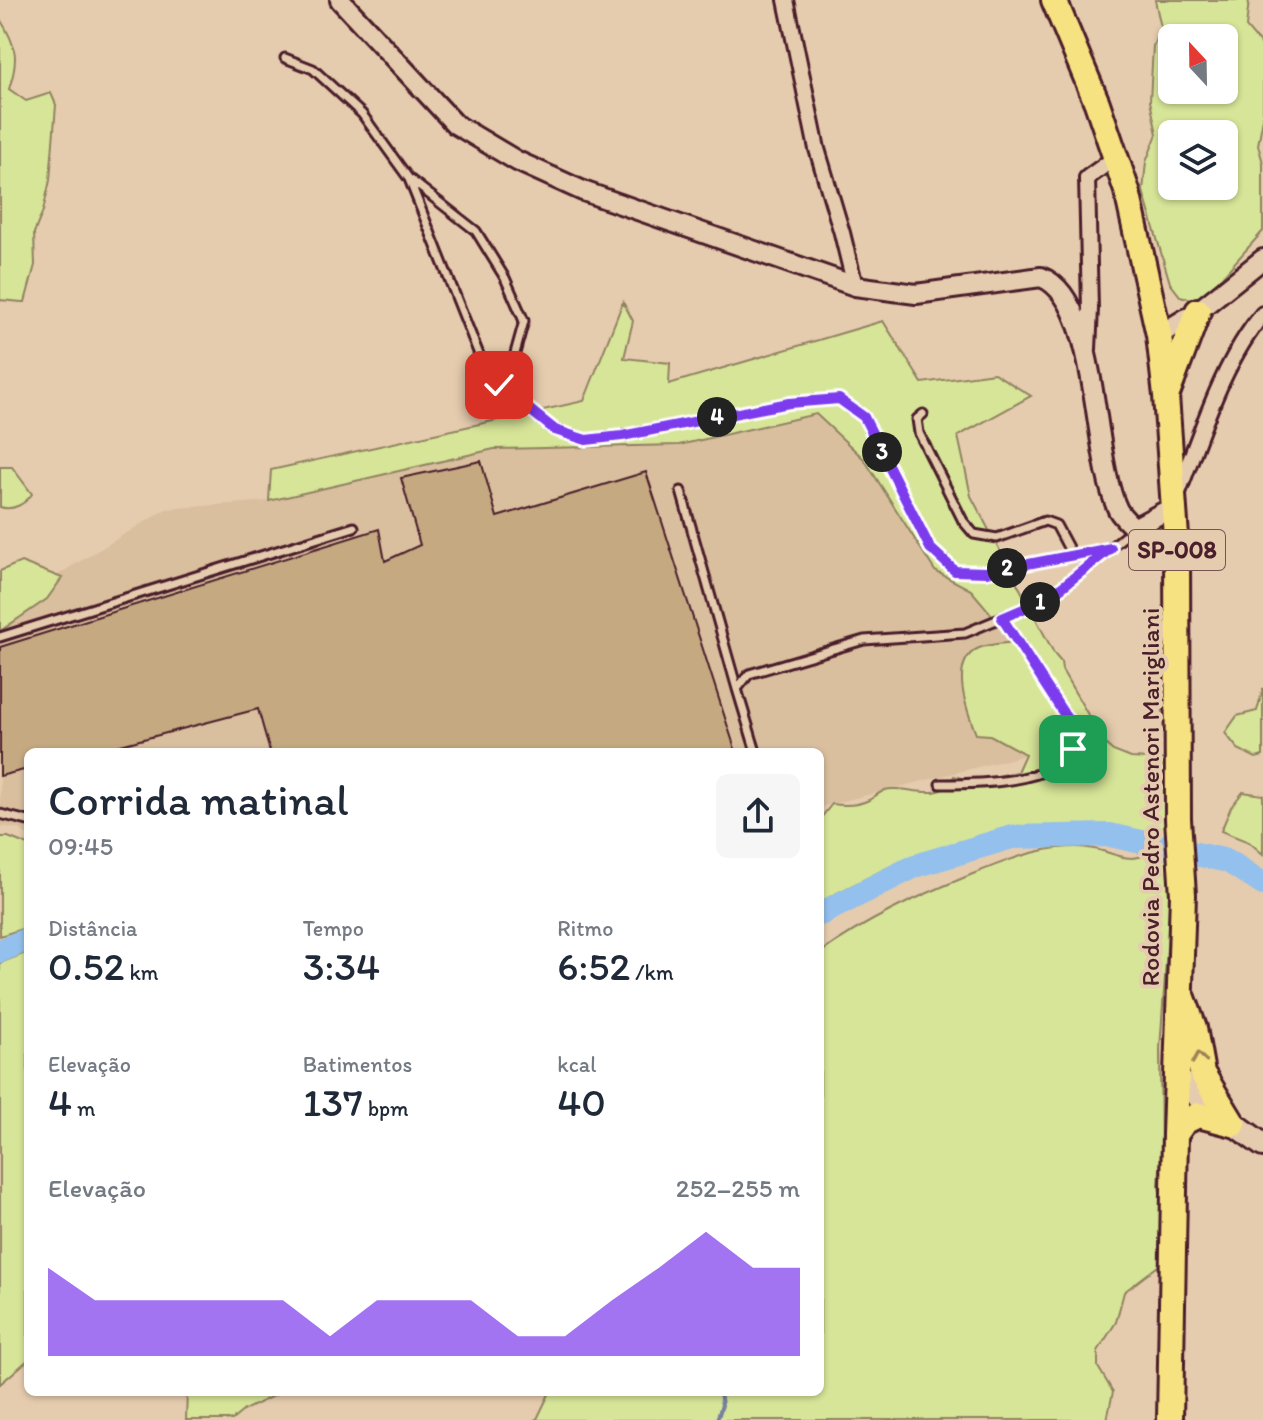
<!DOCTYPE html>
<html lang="pt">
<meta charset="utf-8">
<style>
:root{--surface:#fff;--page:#f6f6f7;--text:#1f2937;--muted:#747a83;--accent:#7c3aed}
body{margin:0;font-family:Itim,sans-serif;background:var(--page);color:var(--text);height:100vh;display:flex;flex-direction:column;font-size:30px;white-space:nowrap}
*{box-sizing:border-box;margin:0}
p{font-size:26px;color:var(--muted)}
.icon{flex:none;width:44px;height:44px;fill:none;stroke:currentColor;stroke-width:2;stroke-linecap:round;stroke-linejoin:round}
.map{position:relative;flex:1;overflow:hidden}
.side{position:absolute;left:24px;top:748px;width:800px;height:648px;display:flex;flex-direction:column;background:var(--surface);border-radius:12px;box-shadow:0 2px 6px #0004}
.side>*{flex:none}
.needle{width:52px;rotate:338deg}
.tools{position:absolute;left:1158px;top:24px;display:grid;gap:16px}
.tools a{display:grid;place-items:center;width:80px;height:80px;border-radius:12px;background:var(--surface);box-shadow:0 2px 6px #0004;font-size:40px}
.pin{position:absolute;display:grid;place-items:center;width:68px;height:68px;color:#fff;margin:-34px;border-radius:16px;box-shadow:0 4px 12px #0006}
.km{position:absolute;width:40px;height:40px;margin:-20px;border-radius:50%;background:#222;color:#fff;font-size:22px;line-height:40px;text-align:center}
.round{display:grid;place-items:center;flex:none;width:84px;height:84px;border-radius:12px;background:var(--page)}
.overview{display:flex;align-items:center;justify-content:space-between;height:136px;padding:0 24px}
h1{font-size:44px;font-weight:600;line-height:60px}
.metrics{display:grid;grid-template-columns:repeat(3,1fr);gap:12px;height:136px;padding:8px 24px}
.metrics div{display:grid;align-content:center}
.metrics b{font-size:40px;font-weight:600}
.metrics small{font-size:22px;font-weight:400}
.metrics p{font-size:22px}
.chart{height:224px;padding:16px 24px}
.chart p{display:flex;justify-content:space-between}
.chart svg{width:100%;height:144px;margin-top:8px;fill:var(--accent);opacity:.7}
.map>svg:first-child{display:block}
.built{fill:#d9bf9e}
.green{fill:#d7e598;stroke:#908262;stroke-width:2;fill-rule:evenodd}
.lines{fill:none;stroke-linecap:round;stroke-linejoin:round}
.stream{stroke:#76809f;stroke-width:4}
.river{stroke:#93c0ed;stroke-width:24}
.building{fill:#c5a981;stroke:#4a1f2b;stroke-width:2}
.service-casing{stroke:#4a1f2b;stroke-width:13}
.minor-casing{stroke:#4a1f2b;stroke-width:20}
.tertiary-casing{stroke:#4a1f2b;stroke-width:24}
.secondary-casing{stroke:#4a1f2b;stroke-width:28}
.primary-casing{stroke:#4a1f2b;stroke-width:30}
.service{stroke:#e6ccae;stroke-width:7}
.minor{stroke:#e6ccae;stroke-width:14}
.tertiary{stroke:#e6ccae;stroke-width:18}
.secondary{stroke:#e6ccae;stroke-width:22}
.primary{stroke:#f7e281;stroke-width:24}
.oneway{stroke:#a08056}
.route-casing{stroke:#fff;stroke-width:16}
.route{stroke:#7c3aed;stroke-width:10}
.labels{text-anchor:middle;stroke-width:8;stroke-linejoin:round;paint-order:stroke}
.shield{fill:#e6ccae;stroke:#795352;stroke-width:2}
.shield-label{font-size:24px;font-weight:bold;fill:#4a1f2b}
.street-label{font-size:26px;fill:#4a1f2b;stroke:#e6ccae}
</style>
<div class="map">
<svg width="1263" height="1420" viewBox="0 0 1263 1420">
<rect width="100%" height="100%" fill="#e6ccae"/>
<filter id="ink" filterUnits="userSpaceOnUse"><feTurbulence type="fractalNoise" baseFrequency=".0125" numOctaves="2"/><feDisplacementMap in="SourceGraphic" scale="16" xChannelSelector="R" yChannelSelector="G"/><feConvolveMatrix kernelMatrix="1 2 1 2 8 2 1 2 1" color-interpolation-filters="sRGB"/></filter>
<g filter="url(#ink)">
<!-- built -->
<path class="built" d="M816 414 864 459 935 571 971 590 1037 667V695L1029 754 820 807V752H28V836L20 829 0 826V610L166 509 269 501 494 449 679 445Z"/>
<!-- green -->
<path class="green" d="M1155 0H1249L1246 27 1263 47V118L1258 145 1263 163V231L1205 296 1192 299 1180 296 1170 283 1143 191 1146 162 1157 134 1150 101 1153 46 1161 28ZM1172 38H1224V90H1172ZM1172 134H1224V186H1172Z
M0 19C17 46 19 59 9 89L26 101 51 93 56 105 50 180 43 211 34 233 35 265 25 302H22L0 300Z
M623 302 633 321 624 358 670 363 669 384 883 321 922 383 994 373 1031 396 958 436 971 496 1055 655 1061 662 1062 670 1091 720 1098 738 1113 751 1131 758 1167 760 1172 808 1170 903 1160 1049 1161 1151 1159 1186 1168 1247 1158 1266 1124 1292 1116 1322 1098 1351V1367L1113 1392 1107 1420H534L537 1419 550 1392H820V953C866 920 916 897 968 876 993 866 1019 855 1045 850 1057 848 1075 846 1088 848 1115 851 1125 866 1153 852V847L1150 842 1119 827 1029 828 1005 832 961 848 930 853 889 867 831 896 820 904V819L832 804C845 806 857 806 869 800 874 797 880 792 885 790 906 784 943 806 954 776 982 786 990 776 1017 772L1025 754 990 735 976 734C967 711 949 664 977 649 989 643 1003 644 1015 642L971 590 935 571 864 459 816 414 679 445 494 449 269 501 271 470 584 401Z
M0 467H12L32 494C25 504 13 511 0 507Z
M21 562 62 578 47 599 0 631V571Z
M1263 688V756L1256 758 1238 749 1225 733 1237 716 1257 711Z
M1243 792 1263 795V854L1249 842 1221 831 1231 807Z
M0 837H8L28 845V927L0 936Z
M28 952V1360L0 1384V963Z
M187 1392H281L244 1410 232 1420H186Z"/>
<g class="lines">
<!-- stream -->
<path class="stream" d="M717 1420 722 1405 720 1392"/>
<!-- river -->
<path class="river" d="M820 914 915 866 1012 837 1110 835 1228 861 1263 884
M0 951 28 939"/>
</g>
<!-- building -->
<path class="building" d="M481 461 497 517 646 472 736 752H270L258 709 94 752H28V769L0 776V647L379 529 385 561 420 545 401 478Z"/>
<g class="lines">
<defs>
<path id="service" d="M285 58 313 69 362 114 409 179 486 372 514 399 555 430 586 440 622 436 789 403 839 399 864 417 930 548 955 571 986 572 1111 548
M411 180 476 231 505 278 524 321 514 357 499 385
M923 414 917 419 919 433 963 521 974 534 997 538 1045 521 1056 525 1072 555
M681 491 737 689 749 674 864 640 965 633 1047 599 1132 530
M0 637 354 527
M737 689 756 752
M940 784C973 784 1055 784 1072 750 1075 745 1074 736 1075 731L1002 618
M0 814 28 821"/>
<path id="minor" d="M786 0 817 149 842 233 855 286
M1088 349 1090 309 1087 178 1116 157
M1177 495C1200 437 1222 362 1263 314"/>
<path id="tertiary" d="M340 0 455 124 517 161 583 191 855 286 916 294 1041 277C1100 299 1091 456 1118 510 1122 517 1129 523 1134 528L1173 507
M1159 335 1198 311 1263 259"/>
<path id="secondary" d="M1176 1077 1208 1105 1263 1145"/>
<path id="primary" d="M1054 0 1097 103 1127 191 1159 335 1166 396 1177 551 1178 819 1183 895 1175 1135 1170 1420
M1167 394 1198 311
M1183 998 1194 1028 1202 1073 1233 1124
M1175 1135 1184 1122 1198 1115 1233 1124"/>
</defs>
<!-- service casing -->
<use href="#service" class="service-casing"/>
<!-- minor casing -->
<use href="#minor" class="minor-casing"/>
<!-- tertiary casing -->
<use href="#tertiary" class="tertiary-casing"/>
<!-- secondary casing -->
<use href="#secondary" class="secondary-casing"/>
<!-- primary casing -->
<use href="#primary" class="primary-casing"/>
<!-- service -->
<use href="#service" class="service"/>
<!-- minor -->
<use href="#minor" class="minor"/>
<!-- tertiary -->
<use href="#tertiary" class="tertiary"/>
<!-- secondary -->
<use href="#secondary" class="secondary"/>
<!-- primary -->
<use href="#primary" class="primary"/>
</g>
<!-- one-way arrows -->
<defs><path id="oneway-chevron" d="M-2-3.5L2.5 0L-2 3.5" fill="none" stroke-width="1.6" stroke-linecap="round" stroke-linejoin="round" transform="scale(2)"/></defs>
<use class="oneway" href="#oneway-chevron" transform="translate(1199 1058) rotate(-99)"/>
</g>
<g class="lines" filter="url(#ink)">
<defs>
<path id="route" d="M499 385 555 430 586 440 622 436 789 403 839 399 864 417 930 548 955 571 986 572 1111 548 1047 599 1002 618 1075 731 1073 749"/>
</defs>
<!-- route casing -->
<use href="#route" class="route-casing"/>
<!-- route -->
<use href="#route" class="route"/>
</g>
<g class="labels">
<!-- shield labels -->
<rect class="shield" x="1129" y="530" width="96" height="40" rx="6"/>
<g class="shield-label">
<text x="1177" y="558">SP-008</text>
</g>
<!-- street labels -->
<g class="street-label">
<text transform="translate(1150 797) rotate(-90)" y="9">Rodovia Pedro Astenori Marigliani</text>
</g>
</g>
</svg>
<div class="tools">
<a><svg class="needle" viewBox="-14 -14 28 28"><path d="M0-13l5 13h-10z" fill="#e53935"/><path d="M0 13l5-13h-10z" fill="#747a83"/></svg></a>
<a><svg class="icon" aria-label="layers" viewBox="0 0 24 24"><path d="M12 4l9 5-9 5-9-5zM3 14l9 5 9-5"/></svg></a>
</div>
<div class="pin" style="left:1073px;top:749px;background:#1e9e55"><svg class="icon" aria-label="arrive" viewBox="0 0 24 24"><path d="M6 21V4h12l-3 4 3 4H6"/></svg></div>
<div class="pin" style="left:499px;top:385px;background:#d93025"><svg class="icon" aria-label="check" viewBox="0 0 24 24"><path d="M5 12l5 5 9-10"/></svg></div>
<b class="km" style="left:1040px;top:602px">1</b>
<b class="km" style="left:1007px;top:568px">2</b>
<b class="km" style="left:882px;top:452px">3</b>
<b class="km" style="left:717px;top:417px">4</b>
<section class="side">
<div class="overview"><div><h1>Corrida matinal</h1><p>09:45</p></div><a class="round"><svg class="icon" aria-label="share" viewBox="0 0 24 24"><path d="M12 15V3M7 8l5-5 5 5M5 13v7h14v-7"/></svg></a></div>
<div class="metrics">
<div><p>Distância</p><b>0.52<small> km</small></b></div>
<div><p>Tempo</p><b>3:34</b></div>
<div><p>Ritmo</p><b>6:52<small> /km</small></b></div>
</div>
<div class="metrics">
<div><p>Elevação</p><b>4<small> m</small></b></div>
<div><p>Batimentos</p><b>137<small> bpm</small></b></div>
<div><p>kcal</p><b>40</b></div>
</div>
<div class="chart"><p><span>Elevação</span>252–255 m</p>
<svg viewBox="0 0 160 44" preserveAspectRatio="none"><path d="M0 44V17L10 27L20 27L30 27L40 27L50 27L60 38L70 27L80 27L90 27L100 38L110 38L120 27L130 17L140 6L150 17L160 17V44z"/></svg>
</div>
</section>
</div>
